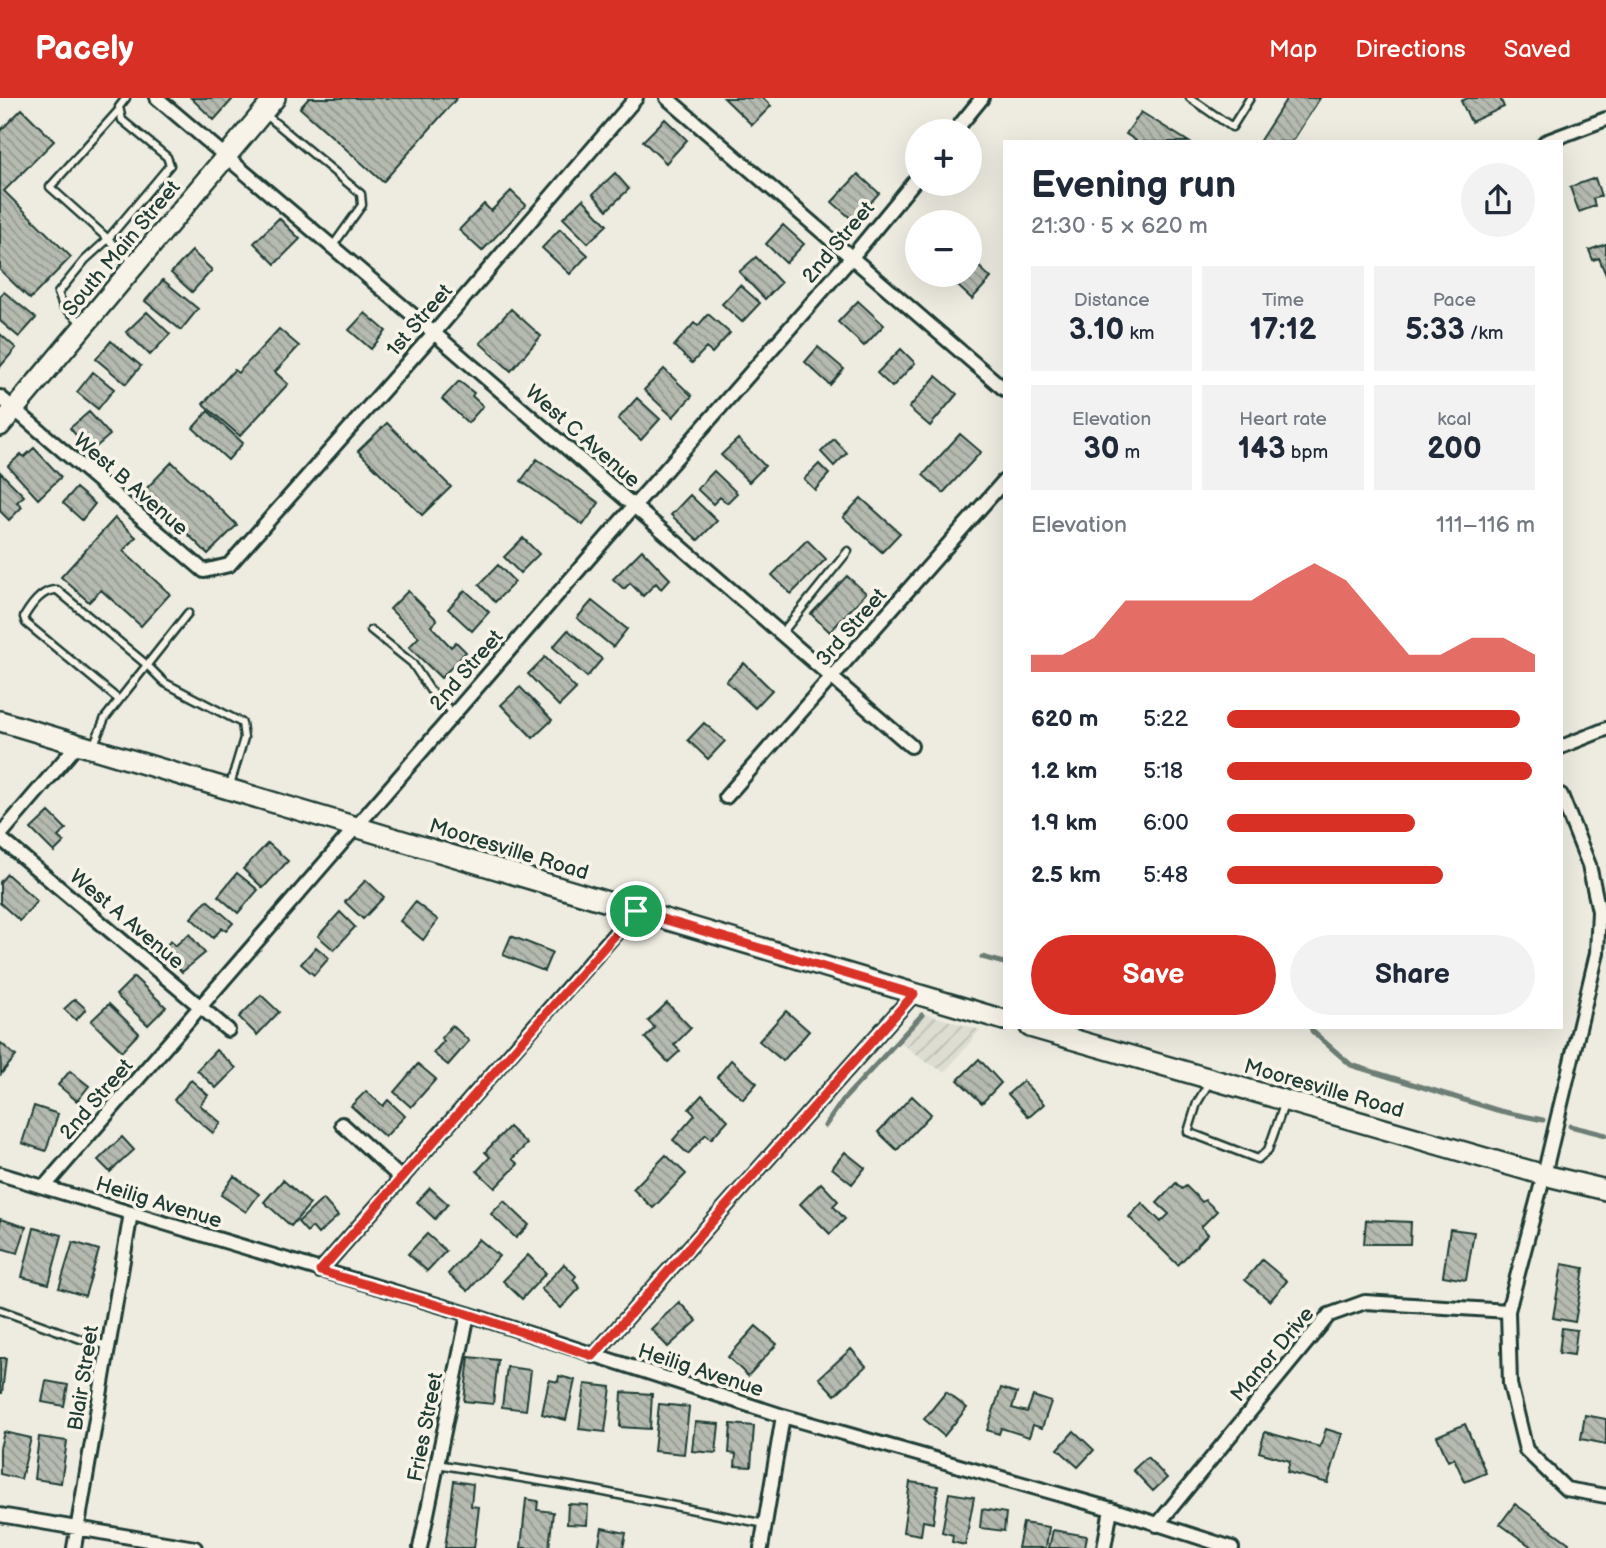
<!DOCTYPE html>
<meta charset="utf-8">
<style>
:root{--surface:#fff;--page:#f2f2f3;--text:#1f2937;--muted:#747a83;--accent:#d93025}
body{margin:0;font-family:"Balsamiq Sans",sans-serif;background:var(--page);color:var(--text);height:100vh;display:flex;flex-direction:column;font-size:26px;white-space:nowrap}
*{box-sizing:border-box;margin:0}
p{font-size:23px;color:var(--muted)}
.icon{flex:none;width:38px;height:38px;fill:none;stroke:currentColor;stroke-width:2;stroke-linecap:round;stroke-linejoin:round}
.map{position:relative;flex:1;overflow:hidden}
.side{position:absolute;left:1003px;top:42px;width:560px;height:889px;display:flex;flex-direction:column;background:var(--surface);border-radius:0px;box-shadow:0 7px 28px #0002}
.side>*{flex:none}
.fabs{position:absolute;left:905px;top:21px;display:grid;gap:14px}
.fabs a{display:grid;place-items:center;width:77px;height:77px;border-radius:50%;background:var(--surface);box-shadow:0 7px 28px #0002;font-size:35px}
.pin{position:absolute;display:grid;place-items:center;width:60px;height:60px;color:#fff;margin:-30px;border:4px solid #fff;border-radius:50%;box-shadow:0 2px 7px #0007}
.round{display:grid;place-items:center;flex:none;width:74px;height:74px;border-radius:37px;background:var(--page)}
.headline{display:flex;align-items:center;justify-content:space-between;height:119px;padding:0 28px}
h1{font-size:38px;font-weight:600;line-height:52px}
.metrics{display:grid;grid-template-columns:repeat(3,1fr);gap:10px;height:119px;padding:7px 28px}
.metrics div{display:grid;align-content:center;border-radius:0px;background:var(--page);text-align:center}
.metrics b{font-size:30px;font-weight:600}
.metrics small{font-size:19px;font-weight:400}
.metrics p{font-size:19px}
.chart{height:196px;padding:14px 28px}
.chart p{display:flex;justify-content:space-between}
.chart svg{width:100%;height:126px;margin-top:7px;fill:var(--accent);opacity:.7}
.action{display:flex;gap:14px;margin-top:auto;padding:14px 28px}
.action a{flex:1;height:80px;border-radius:42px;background:var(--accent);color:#fff;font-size:28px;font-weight:600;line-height:80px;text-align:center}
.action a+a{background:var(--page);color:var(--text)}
ul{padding:0 28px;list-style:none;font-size:23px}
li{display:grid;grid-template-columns:112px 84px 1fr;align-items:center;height:52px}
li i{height:18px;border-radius:9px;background:var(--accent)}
header{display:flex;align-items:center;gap:42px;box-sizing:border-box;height:98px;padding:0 35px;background:var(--accent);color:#fff}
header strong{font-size:33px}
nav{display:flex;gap:38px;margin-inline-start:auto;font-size:24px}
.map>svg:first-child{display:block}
.industrial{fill:url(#industrial-furrows)}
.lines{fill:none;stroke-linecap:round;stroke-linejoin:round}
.stream{stroke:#6c7e74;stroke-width:5}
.building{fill:url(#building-back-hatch);stroke:#1f3d34;stroke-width:2}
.service-casing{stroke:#1f3d34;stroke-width:11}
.minor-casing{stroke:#1f3d34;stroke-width:18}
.primary-casing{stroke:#1f3d34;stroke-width:24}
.service{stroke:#f7f3e8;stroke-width:6}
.minor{stroke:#f7f3e8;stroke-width:12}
.primary{stroke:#f7f3e8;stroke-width:19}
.route-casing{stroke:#fff;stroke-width:14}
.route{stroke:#d93025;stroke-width:9}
.labels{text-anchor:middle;stroke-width:7;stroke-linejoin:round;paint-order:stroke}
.street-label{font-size:21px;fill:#1f3d34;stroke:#f7f3e8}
</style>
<header>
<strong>Pacely</strong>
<nav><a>Map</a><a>Directions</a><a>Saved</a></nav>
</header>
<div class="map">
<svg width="1606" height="1450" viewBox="0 0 1606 1450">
<defs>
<pattern id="industrial-furrows" width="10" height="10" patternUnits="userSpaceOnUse" patternTransform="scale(1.75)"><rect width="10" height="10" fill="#ddddd2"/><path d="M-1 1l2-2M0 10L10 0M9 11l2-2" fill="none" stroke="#bdbfb5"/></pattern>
<pattern id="building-back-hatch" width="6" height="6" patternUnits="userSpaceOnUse" patternTransform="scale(1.75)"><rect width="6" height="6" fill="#b5bbb0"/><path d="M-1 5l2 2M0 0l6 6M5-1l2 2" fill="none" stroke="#939990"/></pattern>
</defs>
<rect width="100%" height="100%" fill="#eeece1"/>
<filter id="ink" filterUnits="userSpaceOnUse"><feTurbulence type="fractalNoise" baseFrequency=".0143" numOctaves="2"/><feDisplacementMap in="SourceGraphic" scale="14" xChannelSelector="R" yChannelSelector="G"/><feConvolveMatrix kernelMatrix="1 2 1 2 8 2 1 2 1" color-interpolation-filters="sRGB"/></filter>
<g filter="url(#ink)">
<!-- industrial -->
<path class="industrial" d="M920 914 980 932 945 974 924 963 896 941Z"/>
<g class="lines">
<!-- stream -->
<path class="stream" d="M982 859 1004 865
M1311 929 1312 933 1351 967 1500 1013 1543 1022
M825 1028 843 1002 922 917
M1570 1028 1606 1037"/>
</g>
<!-- building -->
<path class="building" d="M191 0H230L232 2 214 22Z
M309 0H457L383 84 300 10Z
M724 0H763L771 8 752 27Z
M1287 0H1320L1292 44H1259Z
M1468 0H1500L1504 9 1471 24 1461 3Z
M22 11 54 43 4 93 71 159 30 201 0 172V33Z
M1141 14 1189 44H1138L1126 36Z
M665 21 687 42 666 65 643 43Z
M615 75 629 91 607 112 593 96Z
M858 76 879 95 854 123 832 104Z
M1595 80 1601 98 1593 101 1595 108 1579 114 1570 89Z
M511 93 526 107 482 153 459 132 484 106 491 113Z
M583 101 607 127 588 145 563 120Z
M279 120 300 141 275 166 254 145Z
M783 127 804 146 786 165 766 146Z
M560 131 588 157 570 176 542 150Z
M1606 146V177L1599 160 1593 162 1589 152Z
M192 153 212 172 192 194 171 175Z
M756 159 781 185 765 201 739 174Z
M970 160 991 180 972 201 946 177H970Z
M163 182 198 211 181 232 145 203Z
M740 187 760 205 742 224 722 206Z
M4 194 36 220 19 239 0 223V199Z
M858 203 884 227 864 248 838 224Z
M511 211 541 238 511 273 480 245Z
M147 214 170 236 150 257 126 234Z
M365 215 386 233 371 251 349 232Z
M708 216 730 235 712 255 706 250 692 265 674 248 694 225 698 228Z
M279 231 299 248 275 274 288 286 240 338 203 306 234 272 238 275Z
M0 236 16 250 0 269Z
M111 243 141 268 126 286 96 261Z
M818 249 844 271 830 287 805 264Z
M901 251 915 265 892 289 877 275Z
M664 271 692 298 673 319 644 292Z
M93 274 114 291 98 311 77 294Z
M936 278 957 296 930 328 909 310Z
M459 283 474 295 472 298 483 308 468 325 442 301Z
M637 300 660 321 641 342 618 321Z
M208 313 243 345 228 362 193 330Z
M89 314 110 337 90 354 70 330Z
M387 325 451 389 422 417 358 353Z
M960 336 981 354 943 395 923 377Z
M738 341 765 368 749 384 721 357Z
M834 341 847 355 834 368 821 354Z
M34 350 61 379 38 401 8 368 21 356 24 359Z
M537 361 599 405 583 427 521 383Z
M172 364 237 427 208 456 144 393Z
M819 366 829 376 815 392 804 381Z
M714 373 737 395 727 405 720 399 713 406 697 391Z
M0 374 24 398 17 404 22 409 9 422 0 413Z
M76 390 95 406 82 422 63 405Z
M690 397 717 423 698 442 671 417Z
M861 400 900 435 882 454 843 419Z
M115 420 136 439 123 453 170 496 141 528 101 492 89 504 61 479Z
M523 440 539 456 520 475 504 459Z
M807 442 826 461 791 496 772 477Z
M642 452 670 481 661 491 656 485 643 498 630 485 624 491 613 481Z
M498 467 515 484 495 504 479 487Z
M847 478 866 495 830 534 811 516Z
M465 492 489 514 472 533 448 511Z
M408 493 437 522 431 528 451 549 456 544 466 554 441 580 409 549 419 539 390 511Z
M592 503 627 531 613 549 577 520Z
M568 532 602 561 587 579 553 549Z
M545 559 576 591 559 608 528 576Z
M744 565 772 592 755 610 726 583Z
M520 589 552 622 533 640 501 607Z
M704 625 725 643 708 661 688 642Z
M49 714 66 731 58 739 64 744 54 754 31 731Z
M268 745 288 763 263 790 243 771Z
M237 775 258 792 238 815 218 798Z
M7 776 37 803 20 823 0 805V784Z
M366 782 384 799 363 821 345 804Z
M207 802 233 825 226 833 222 830 213 840 191 820Z
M415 804 438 822 423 842 400 823Z
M340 814 355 829 334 852 318 838Z
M189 836 205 855 182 874 162 851 171 843 175 848Z
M511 838 552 854 544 873 503 857Z
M316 849 329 860 314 877 301 866Z
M134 879 166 909 148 927 116 897Z
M261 897 279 914 257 937 239 919Z
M75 901 86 911 76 922 64 911Z
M667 905 691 930 674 947 680 953 668 964 645 940 655 930 648 923Z
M109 906 139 935 122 953 91 923Z
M786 913 809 933 783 963 759 943Z
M452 927 469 943 448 967 433 955 444 943 441 940Z
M1 945 16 958 1 976 0 946Z
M216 952 236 970 216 990 197 972Z
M979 961 1001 985 982 1005 958 982Z
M731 962 757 985 743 1001 717 979Z
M418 966 436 981 411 1009 394 994Z
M70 973 89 988 77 1003 58 987Z
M191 982 208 997 200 1007 221 1025 213 1035 174 1002Z
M1023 983 1044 1006 1029 1019 1008 996Z
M366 993 383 1008 388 1002 405 1018 385 1039 351 1008Z
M702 997 728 1022 711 1041 706 1036 688 1056 673 1042 695 1017 689 1011Z
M912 998 931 1016 897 1052 878 1034Z
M34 1008 58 1016 46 1053 22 1045Z
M509 1029 527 1046 512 1061 518 1066 495 1090 477 1073 490 1059 485 1054Z
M122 1039 134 1052 110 1074 98 1062Z
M845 1054 865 1070 852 1086 832 1070Z
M666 1057 686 1076 653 1110 633 1091Z
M234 1078 259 1096 246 1114 221 1097Z
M283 1082 310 1106 291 1128 264 1104Z
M821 1085 838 1103 833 1108 845 1121 830 1136 800 1106Z
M1176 1085 1182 1091 1186 1088 1202 1104 1205 1102 1217 1113 1201 1129 1208 1136 1178 1167 1129 1119 1142 1105 1161 1124 1169 1116 1157 1105Z
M430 1090 448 1106 435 1121 417 1104Z
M323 1101 338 1118 318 1136 312 1129 307 1134 298 1124Z
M504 1103 529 1127 516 1140 491 1116Z
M0 1121 26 1129 18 1155 0 1150Z
M1366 1122 1411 1124 1410 1146H1364Z
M34 1130 62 1137 49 1186 22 1179Z
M1450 1131 1474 1134 1466 1182 1443 1178Z
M427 1136 446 1153 427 1173 408 1156Z
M479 1141 499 1158 468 1193 448 1176Z
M73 1144 99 1152 85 1198 59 1190Z
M528 1157 546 1175 522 1201 503 1183Z
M1262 1162 1287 1183 1270 1203 1245 1182Z
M564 1166 576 1178 573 1182 580 1190 561 1210 541 1191Z
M1562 1166 1584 1170 1575 1224 1553 1220Z
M679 1204 697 1223 668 1249 651 1231Z
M756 1228 777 1246 748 1278 728 1259Z
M1562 1230 1577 1232 1574 1257 1559 1255Z
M851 1251 866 1268 835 1297 819 1280Z
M469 1259 498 1262 493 1306 464 1303Z
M0 1260H6L2 1295H0Z
M507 1269 531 1272 526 1312 502 1309Z
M559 1278 575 1282 566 1322 542 1316 549 1282 558 1284Z
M46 1283 68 1287 64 1308 42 1304Z
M585 1286 611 1289 605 1334 579 1331Z
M1001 1290 1017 1295 1012 1310 1027 1314 1033 1298 1051 1304 1042 1330 1033 1327 1029 1339 1001 1330 999 1336 987 1332Z
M622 1294 652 1296 650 1331 620 1329Z
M946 1294 967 1310 944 1338 924 1321Z
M659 1306 689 1309 684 1356 654 1353Z
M1585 1317 1606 1321V1346L1581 1341Z
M695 1324 719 1326 716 1355 692 1353Z
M731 1326 754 1328 751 1369 735 1368 736 1356 729 1355Z
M1465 1326 1486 1375 1465 1384 1454 1360 1448 1363 1437 1338Z
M1326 1331 1342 1336 1328 1385 1287 1374 1290 1363 1259 1354 1265 1334 1320 1349Z
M1074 1333 1094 1352 1078 1369 1058 1351Z
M4 1334 31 1340 21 1381 0 1376V1350Z
M39 1339 67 1343 61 1385 34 1381Z
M1147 1359 1167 1380 1153 1393 1133 1372Z
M454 1383 473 1386 471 1408 479 1409 474 1450H445Z
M910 1384 938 1388 933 1425 923 1423 921 1437 903 1434Z
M949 1395 974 1399 965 1447 952 1444 953 1437 942 1434Z
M526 1401 538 1403 537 1412 553 1414 549 1450H521Z
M568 1406 588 1407 587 1427 567 1426Z
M1515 1406 1569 1445 1566 1450H1533L1500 1426Z
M982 1411 1006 1415 1004 1433 980 1430Z
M1023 1425 1049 1429 1046 1450H1018Z
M602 1430 626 1435 623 1450H598Z
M1053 1432 1087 1438 1085 1450H1049Z"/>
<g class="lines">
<defs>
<path id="service" d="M1190 0 1232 29 1250 0
M119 12 50 89 135 165
M265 16 361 96 362 107 332 149
M82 225 63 208 58 195 85 162 107 142 170 67 167 59 122 22 119 9 126 0
M371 532 412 565 430 592 454 616
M782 535 848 453
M119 602 26 525 24 519C31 507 43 491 57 492L147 567 165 585 242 625 244 640 230 687
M94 646 105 620 188 515
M1210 983 1197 1005 1188 1034 1258 1061 1268 1052 1285 1004
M0 1212 89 1244 107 1247
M437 1366 594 1392 765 1426"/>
<path id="minor" d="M157 0 434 235 911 648
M667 0 1004 291
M955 33 982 0
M1545 44 1606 21
M0 299 204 473 229 467 434 235 636 0
M1561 649 1606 631
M1561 697 1589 767 1599 813 1597 855 1544 1077 1508 1213 1510 1286 1526 1352 1566 1391 1606 1398
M726 699 1004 383
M0 737 77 647
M0 740 228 932
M342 1026 402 1081
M0 1076 468 1216 783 1318 1111 1411 1232 1450
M44 1089 634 408 852 159 917 80
M320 1173 636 812
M593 1258 914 896
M0 1417 195 1450
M1157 1427 1329 1217 1365 1204 1508 1213
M74 1450 131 1115
M420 1450 468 1216
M761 1450 783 1318
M1104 1450 1111 1411"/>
<path id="primary" d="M0 328 275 0
M0 623 1004 922
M1030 929 1544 1077 1606 1092"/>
</defs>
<!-- service casing -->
<use href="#service" class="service-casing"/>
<!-- minor casing -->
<use href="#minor" class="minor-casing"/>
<!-- primary casing -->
<use href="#primary" class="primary-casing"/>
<!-- service -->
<use href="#service" class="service"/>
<!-- minor -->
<use href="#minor" class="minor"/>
<!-- primary -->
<use href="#primary" class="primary"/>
</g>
</g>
<g class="lines" filter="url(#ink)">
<defs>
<path id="route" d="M636 813 914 896 593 1258 468 1216 320 1173Z"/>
</defs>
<!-- route casing -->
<use href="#route" class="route-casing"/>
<!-- route -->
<use href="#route" class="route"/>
</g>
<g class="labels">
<!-- street labels -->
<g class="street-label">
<text transform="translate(838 144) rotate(-50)" y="7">2nd Street</text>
<text transform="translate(121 150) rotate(-50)" y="7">South Main Street</text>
<text transform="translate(419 222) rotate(-49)" y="7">1st Street</text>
<text transform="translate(583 338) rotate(41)" y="7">West C Avenue</text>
<text transform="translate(131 386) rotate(41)" y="7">West B Avenue</text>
<text transform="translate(851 529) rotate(-49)" y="7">3rd Street</text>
<text transform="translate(466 572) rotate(-49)" y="7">2nd Street</text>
<text transform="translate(509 751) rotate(17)" y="7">Mooresville Road</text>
<text transform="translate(127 821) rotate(40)" y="7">West A Avenue</text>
<text transform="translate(1324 990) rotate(16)" y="7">Mooresville Road</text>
<text transform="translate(96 1001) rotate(-49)" y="7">2nd Street</text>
<text transform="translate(159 1104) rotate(17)" y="7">Heilig Avenue</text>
<text transform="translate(1272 1256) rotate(-50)" y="7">Manor Drive</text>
<text transform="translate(701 1272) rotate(18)" y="7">Heilig Avenue</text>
<text transform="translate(83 1280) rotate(-81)" y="7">Blair Street</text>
<text transform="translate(425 1329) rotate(-79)" y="7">Fries Street</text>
</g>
</g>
</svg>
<div class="fabs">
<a>+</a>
<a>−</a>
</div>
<div class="pin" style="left:636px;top:813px;background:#1e9e55"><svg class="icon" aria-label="arrive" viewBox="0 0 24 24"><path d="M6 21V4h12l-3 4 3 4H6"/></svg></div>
<section class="side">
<div class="headline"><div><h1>Evening run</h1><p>21:30 · 5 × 620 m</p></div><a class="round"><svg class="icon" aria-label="share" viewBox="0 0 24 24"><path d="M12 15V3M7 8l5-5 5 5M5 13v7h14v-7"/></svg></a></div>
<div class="metrics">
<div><p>Distance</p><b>3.10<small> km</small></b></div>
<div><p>Time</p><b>17:12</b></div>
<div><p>Pace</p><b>5:33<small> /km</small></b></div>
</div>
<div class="metrics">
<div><p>Elevation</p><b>30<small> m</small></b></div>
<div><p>Heart rate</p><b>143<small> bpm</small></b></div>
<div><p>kcal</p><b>200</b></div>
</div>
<div class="chart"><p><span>Elevation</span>111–116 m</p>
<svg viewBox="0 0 160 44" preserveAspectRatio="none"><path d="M0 44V38L10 38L20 32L30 19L40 19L50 19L60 19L70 19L80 12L90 6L100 12L110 25L120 38L130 38L140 32L150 32L160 38V44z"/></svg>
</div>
<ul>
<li><b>620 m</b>5:22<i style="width:95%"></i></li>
<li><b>1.2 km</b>5:18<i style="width:99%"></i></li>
<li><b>1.9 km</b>6:00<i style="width:61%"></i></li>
<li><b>2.5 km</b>5:48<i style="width:70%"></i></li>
</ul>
<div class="action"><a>Save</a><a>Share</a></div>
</section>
</div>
